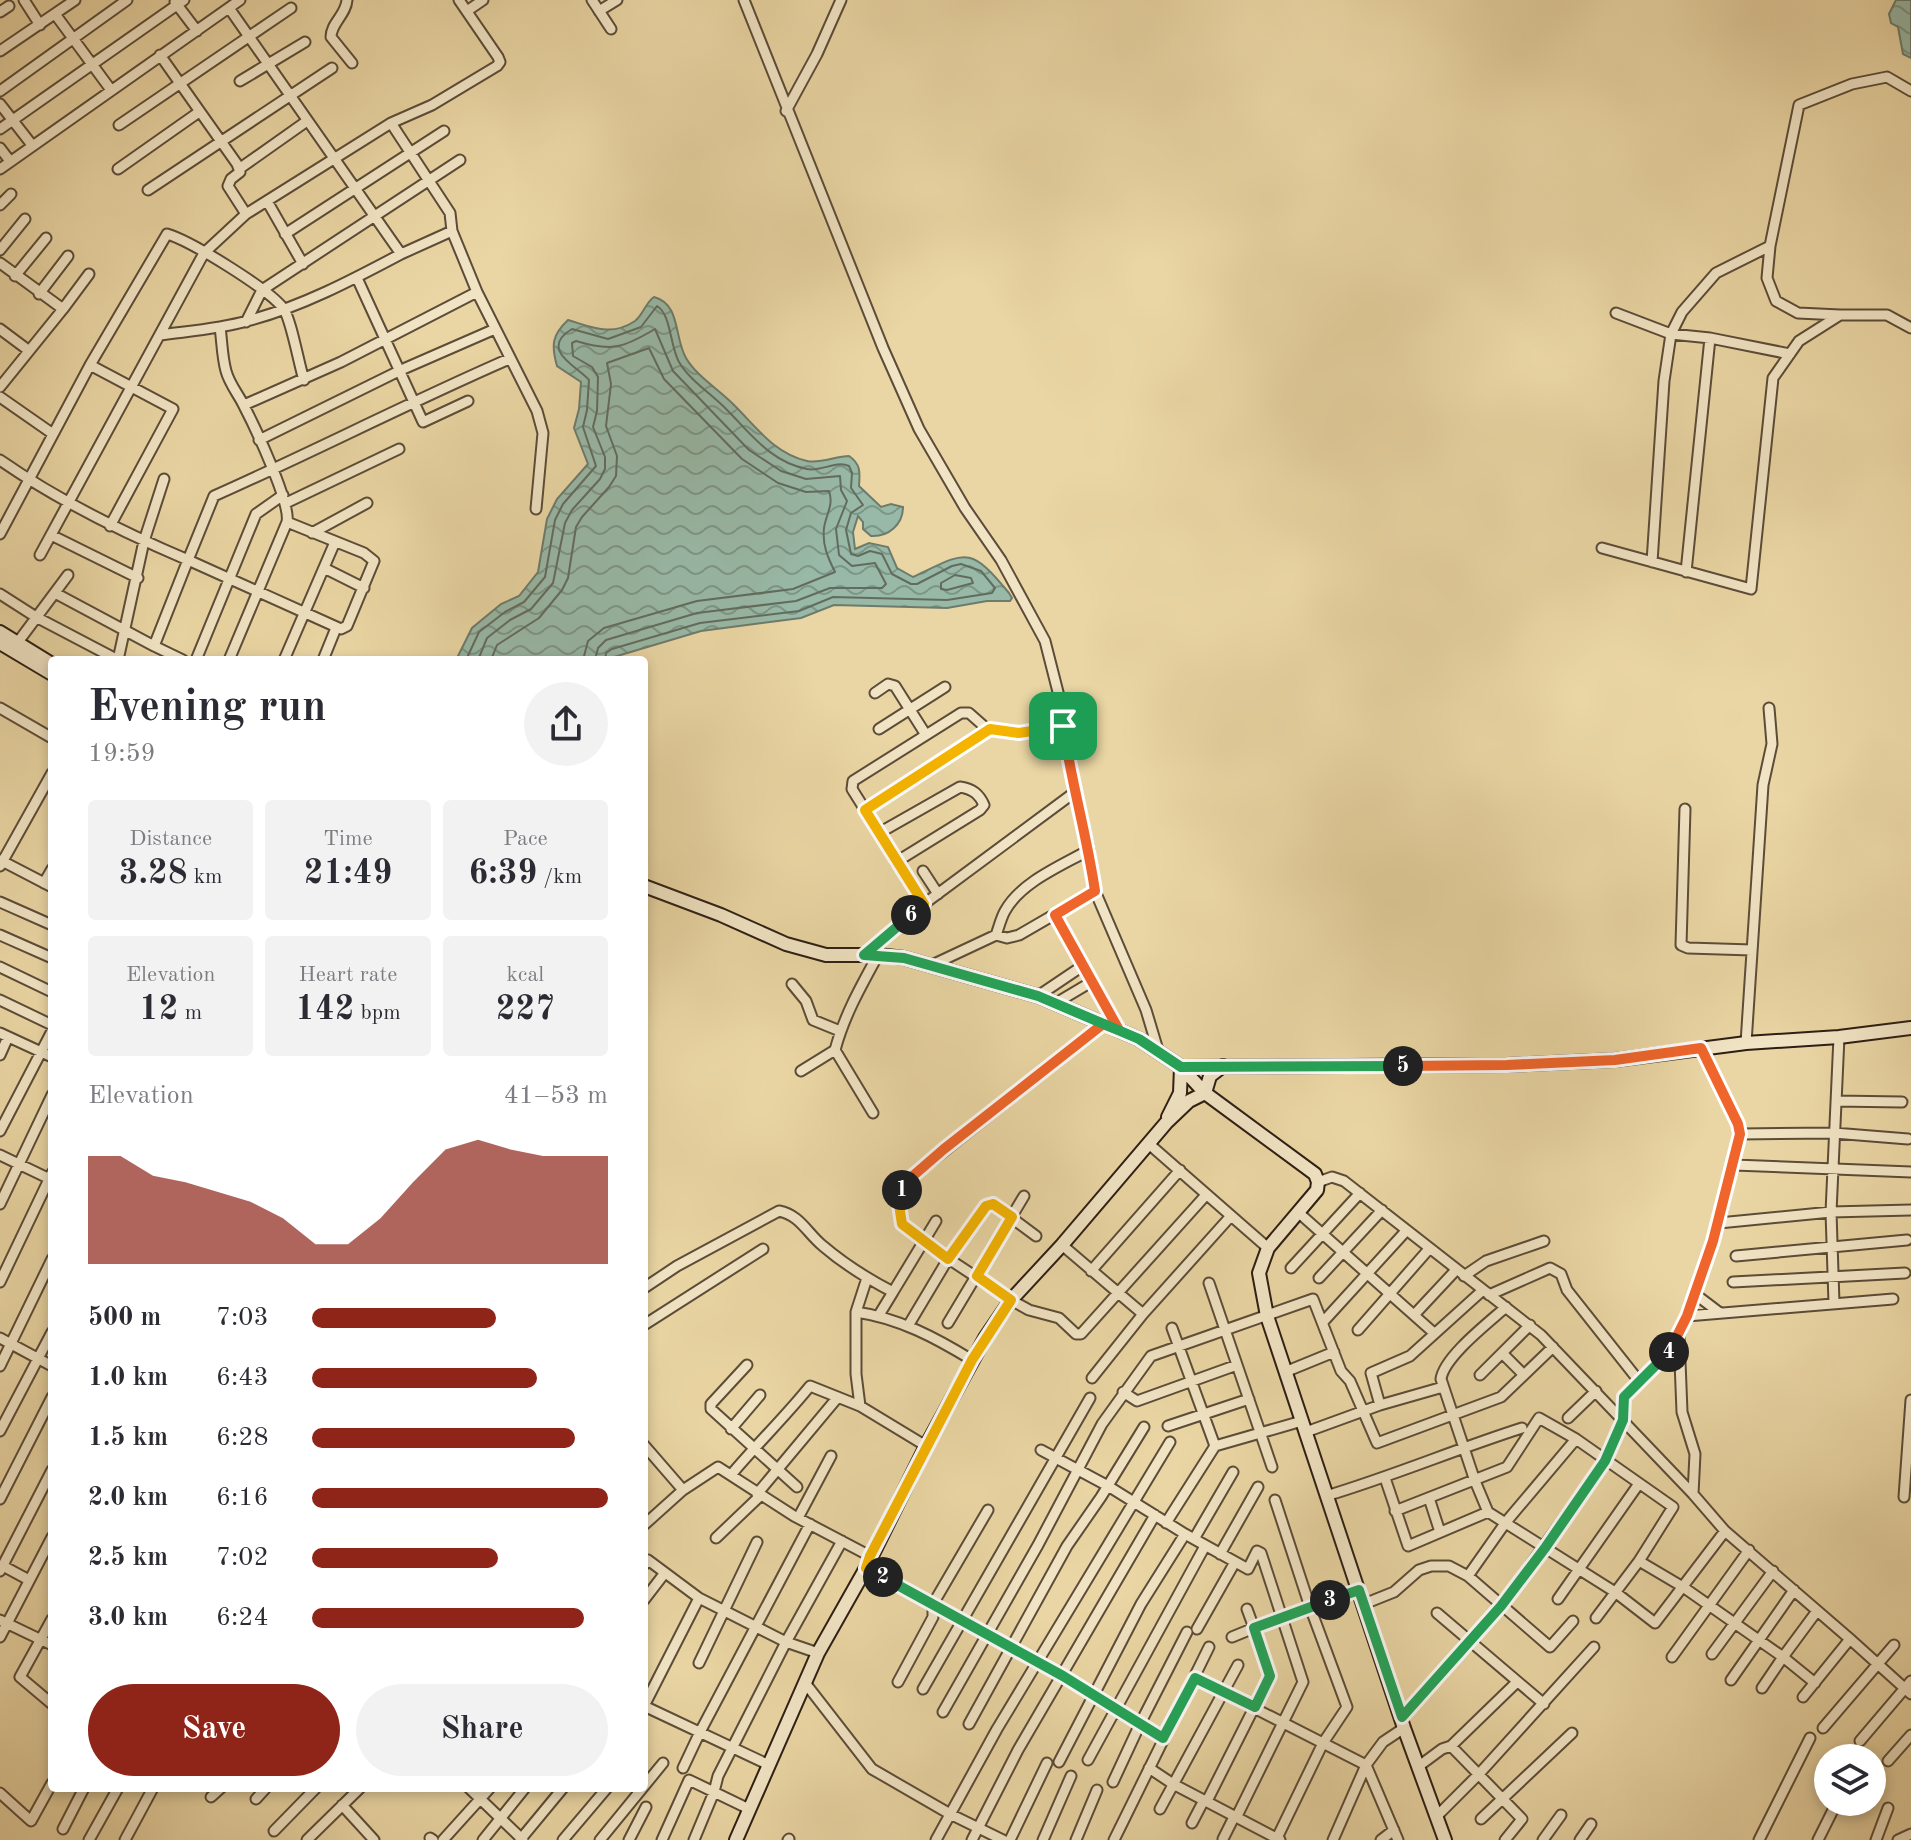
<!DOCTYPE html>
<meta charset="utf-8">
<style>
:root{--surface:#fff;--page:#f2f2f3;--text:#2b2b33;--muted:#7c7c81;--accent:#8f2418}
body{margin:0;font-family:"Old Standard TT",serif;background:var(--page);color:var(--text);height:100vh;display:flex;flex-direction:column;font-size:30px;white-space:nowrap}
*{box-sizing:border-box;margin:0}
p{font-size:26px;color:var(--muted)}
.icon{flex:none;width:44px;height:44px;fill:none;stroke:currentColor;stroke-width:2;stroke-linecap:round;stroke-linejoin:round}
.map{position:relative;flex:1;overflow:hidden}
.side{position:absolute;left:48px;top:656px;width:600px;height:1136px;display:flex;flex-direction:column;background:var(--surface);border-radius:8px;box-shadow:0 4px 12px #0003}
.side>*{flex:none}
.buttons{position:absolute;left:1814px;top:1744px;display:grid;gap:16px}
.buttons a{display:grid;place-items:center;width:72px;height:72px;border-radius:50%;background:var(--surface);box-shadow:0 4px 12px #0003;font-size:40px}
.pin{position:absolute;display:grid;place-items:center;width:68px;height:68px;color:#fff;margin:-34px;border-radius:16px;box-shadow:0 4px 12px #0006}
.km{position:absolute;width:40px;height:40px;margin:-20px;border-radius:50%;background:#222;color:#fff;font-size:22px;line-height:40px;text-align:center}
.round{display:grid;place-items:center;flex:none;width:84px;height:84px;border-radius:42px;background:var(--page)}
.head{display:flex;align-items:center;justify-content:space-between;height:136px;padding:0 40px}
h1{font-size:44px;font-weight:800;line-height:60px}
.stats{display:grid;grid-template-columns:repeat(3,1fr);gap:12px;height:136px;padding:8px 40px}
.stats div{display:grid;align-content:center;border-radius:8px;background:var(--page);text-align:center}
.stats b{font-size:34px;font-weight:800}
.stats small{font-size:22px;font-weight:400}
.stats p{font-size:22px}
.chart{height:224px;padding:16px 40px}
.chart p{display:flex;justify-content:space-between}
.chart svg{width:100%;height:144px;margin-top:8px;fill:var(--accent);opacity:.7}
.action{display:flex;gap:16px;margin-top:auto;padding:16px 40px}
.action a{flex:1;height:92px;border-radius:48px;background:var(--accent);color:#fff;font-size:32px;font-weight:800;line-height:92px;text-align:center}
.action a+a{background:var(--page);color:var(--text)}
ul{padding:0 40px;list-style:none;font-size:26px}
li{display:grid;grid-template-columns:128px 96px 1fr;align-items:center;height:60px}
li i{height:20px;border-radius:10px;background:var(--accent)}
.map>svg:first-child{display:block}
.water{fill:url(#water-waves);stroke:#6d7b6c;stroke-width:2}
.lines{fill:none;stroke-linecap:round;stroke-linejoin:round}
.shore{stroke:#626c5e;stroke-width:2}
.street-casing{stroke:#5c4c38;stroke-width:13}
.secondary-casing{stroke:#2d1e14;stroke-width:16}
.street{stroke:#f1e4c4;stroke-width:9}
.secondary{stroke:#f1e4c4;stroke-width:12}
.split-1-casing{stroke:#fff;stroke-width:16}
.split-2-casing{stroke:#fff;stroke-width:16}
.split-3-casing{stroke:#fff;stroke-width:16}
.split-4-casing{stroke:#fff;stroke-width:16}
.split-5-casing{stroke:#fff;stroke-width:16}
.split-6-casing{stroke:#fff;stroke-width:16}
.split-7-casing{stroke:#fff;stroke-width:16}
.split-1{stroke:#f0652b;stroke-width:10}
.split-2{stroke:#f5b400;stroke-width:10}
.split-3{stroke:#22a559;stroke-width:10}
.split-4{stroke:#22a559;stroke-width:10}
.split-5{stroke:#f0652b;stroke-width:10}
.split-6{stroke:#22a559;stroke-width:10}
.split-7{stroke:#f5b400;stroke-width:10}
</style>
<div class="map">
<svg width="1911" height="1840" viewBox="0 0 1911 1840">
<defs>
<pattern id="water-waves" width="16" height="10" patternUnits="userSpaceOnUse" patternTransform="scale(2)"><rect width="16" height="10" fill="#98b9a7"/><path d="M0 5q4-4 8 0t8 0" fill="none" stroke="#7c9687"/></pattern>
</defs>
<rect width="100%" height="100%" fill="#ead6a4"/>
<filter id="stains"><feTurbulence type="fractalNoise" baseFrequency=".0025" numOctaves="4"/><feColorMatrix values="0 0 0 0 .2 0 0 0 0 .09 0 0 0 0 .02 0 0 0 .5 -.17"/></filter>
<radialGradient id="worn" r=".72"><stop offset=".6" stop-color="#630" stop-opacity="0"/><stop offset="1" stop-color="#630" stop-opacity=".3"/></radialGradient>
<!-- water -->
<path class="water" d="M1896 0H1911V58L1903 54 1898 27 1891 23 1889 14Z
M654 297C681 304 674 338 686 358 697 377 720 390 735 406 757 428 774 453 807 461 820 464 836 456 849 456 861 464 860 473 859 486L881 507 891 504 903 507C903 524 889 537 871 536L863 529V522L858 516 853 532 855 549 869 543 888 547 897 568 913 577C966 552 969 544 1009 593L1012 598 1010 601H987L947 608 834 605 801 618 701 631 604 660H456L472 628 501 604 519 596 538 572 547 519 557 499 588 464 574 428 579 409 581 382 557 366C551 345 552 335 568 320 592 327 611 337 635 321 643 315 646 302 654 297Z"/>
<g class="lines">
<!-- shore -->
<path class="shore" d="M955 575 971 578 973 583 947 590 941 589V583Z
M466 660 479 632 505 612 524 602 545 577 555 520 563 504 596 466 583 427 587 410 589 380C580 368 537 350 572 329L608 339 641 327 657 306C671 314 670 346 679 362 690 381 713 395 728 411 752 435 771 462 807 469 821 472 836 460 849 466L852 473 851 488 863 505 851 513 846 530 851 554 858 556 870 551 882 554 892 574 911 584H917L952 566 961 564 981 571 995 588 992 593 947 600 833 597 799 611 700 623 612 649 606 653 605 660
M478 660 487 638 510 620 531 609 553 583 565 523 572 510 600 479 605 469V457L593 427 597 411 598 377 592 367 573 356 572 343 576 341C612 352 623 348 655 329L673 371 749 450 781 471 806 479 840 476 841 490 847 501 836 529 839 555 852 566 875 563 886 584 882 588H830L796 601 697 613 606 640 598 648 595 660
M491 660 497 645 539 618 562 590 568 578 576 527 582 517 609 487 616 476 617 456 606 426 611 384 607 363 649 348 664 379 742 459 778 483 806 492 829 491C834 505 826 514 824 528 822 545 828 558 835 572L793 589 697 601 604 628 588 641 583 660"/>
<defs>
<path id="street" d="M24 0 40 25
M347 0C346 15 331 23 331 37L352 63
M592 0 611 29
M744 0 883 348 919 429 965 508 1001 560 1045 641 1059 696 1066 745 1089 850 1095 891 1146 1010 1158 1050
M175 2 197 31
M229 8 401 254 452 231
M467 11 483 0
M599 11 617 0
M0 12 9 6
M55 14 111 90
M0 51 75 0
M160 55 237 164 240 172 231 179 228 186 246 214 391 123 432 105 497 66 500 62 498 57 459 0
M240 81 305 42
M0 91 127 0
M0 104 32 145
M786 111 817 54 841 0
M391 123 450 213 452 231 477 292 537 411 543 433 536 509
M119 125 291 8
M0 129 184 0
M0 148 10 161
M0 169 240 0
M118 169 199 112
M239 169 307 121
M148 190 332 68
M267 201 303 264
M0 205 11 194
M285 234 444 131
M0 250 25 219
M0 263 63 309 89 274
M15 276 46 238
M357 278 423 422 468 401
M39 294 68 256
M1616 313 1671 334 1710 338 1790 354
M1840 315 1798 313 1776 301 1767 278 1770 246 1799 105 1852 84 1887 77 1911 91
M246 322 262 290 460 160
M220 327C222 341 222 357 226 371 229 383 238 394 243 404 254 425 291 503 287 522L364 553 374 561 347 626 341 629 188 560 214 496C313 452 410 402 509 359
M0 329 28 350
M160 335C189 331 219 329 247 321 301 307 352 280 401 254
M90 365 173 409 110 526
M0 387 63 309
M0 397 53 434
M244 405 341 362 477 292
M259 440 401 370 495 329
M0 460C59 501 122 532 188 560L154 646 55 593
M286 503 399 449
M312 533 367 503
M0 534 90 365 167 234C191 241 267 288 283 308 291 318 299 365 304 380
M51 535 138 578
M1602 548 1751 589 1773 378 1799 341 1840 315H1887L1911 328
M40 555 204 253 246 214
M1652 562 1664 381 1671 334 1682 312 1716 273 1770 246
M324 568 364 588
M1686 572 1710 338
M0 594 36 617 118 660 144 541 164 479
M18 642 68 575
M154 646 183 660
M196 660 256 514 283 495
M229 660 287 522
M284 660 335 542
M323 660 336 628
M875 693 888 684 895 686 926 735
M0 708 52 738
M879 729 945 687
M1685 809 1681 945 1688 948 1752 950
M865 810 990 729
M879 833 960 787C973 789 979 794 984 805L980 810 896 862
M0 860 52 887
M0 866 52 773
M923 871 938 894
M44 883 52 869
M0 902 52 925
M924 904 852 789 853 781 961 713H969L986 728 994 730 1019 733 1063 726
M1055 915 1119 1030
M0 935 52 958
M996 935C999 927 1001 918 1005 911 1021 882 1061 866 1089 850
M864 955 924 904 1075 792
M932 965 996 935 1007 938 1019 935 1095 891
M0 967 52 992
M792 984 806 1001 813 1020 840 1031
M1038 996 1084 965
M0 1000 52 1025
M1056 1003 1093 981
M1103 1024 907 1181 898 1198 902 1224 923 1242 1011 1300 1029 1310 1059 1318 1076 1334H1081L1206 1195
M0 1033 52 1057
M1746 1043 1763 785 1772 744 1769 708
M0 1055 8 1037
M801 1071 835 1050
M1836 1101 1902 1102
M873 1113 835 1050C844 1016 861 986 878 955
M0 1131 52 1031
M1740 1134 1834 1133 1908 1139
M1149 1144 1268 1248
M0 1155 52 1180
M1734 1165 1911 1172
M1318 1182 1332 1177 1344 1181 1541 1335 1693 1494 1725 1531 1850 1639 1911 1694
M0 1204 52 1095
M1299 1213 1434 1333
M1719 1223 1831 1212 1911 1210
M1062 1245 1143 1314
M1736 1256 1907 1240
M1291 1268 1360 1193
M1091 1271 1180 1170
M1464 1276 1486 1261 1544 1241
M1319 1278 1382 1210
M0 1282 52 1173
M1733 1282 1905 1273
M1209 1283 1272 1467
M644 1288 677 1266 779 1211C800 1215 807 1233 823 1246 844 1264 868 1279 893 1292L936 1221
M1695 1294 1720 1313
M1489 1295 1550 1268 1561 1274 1567 1290 1639 1381
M1834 1303 1831 1212 1839 1037
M1506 1307C1488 1323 1444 1357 1441 1379L1475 1481 1488 1512 1615 1592 1655 1623 1725 1531
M856 1312C899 1318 936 1338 972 1360
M879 1315 893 1292
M1414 1315 1456 1270
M1687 1316 1893 1299
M1323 1322 1406 1231
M948 1323 1024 1196
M644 1325 763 1249
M908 1326 948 1259 986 1206 993 1204 1036 1236
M1172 1328 1215 1446
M1358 1330 1429 1249
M1679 1336 1682 1412 1695 1454 1693 1494
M0 1338 52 1366
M1502 1353 1524 1375
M747 1365 711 1404V1409L797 1487
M0 1366 52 1259
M1285 1372 1334 1352
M1480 1375 1530 1325
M1092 1378 1143 1314 1230 1217
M1123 1392 1137 1401 1237 1365
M1380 1405 1371 1373 1410 1356 1483 1290
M860 1406 856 1374V1312L867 1278
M1568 1418 1596 1391
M1168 1426 1249 1399
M731 1429 760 1395
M0 1431 52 1332
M1306 1432 1380 1405 1443 1387
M644 1445 683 1490 718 1467 794 1516 870 1556
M1041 1450 1108 1486 1185 1534 1248 1569 1257 1551 1261 1553 1303 1682 1236 1818
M731 1475C757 1444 785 1417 810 1386L860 1406 926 1446
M1385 1478 1408 1546 1488 1512
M757 1494 838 1397
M1326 1496C1393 1476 1456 1449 1522 1428
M1904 1497 1911 1400
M1429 1498 1440 1532
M0 1499 52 1397
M1275 1500 1310 1607 1347 1707 1323 1743 1277 1838
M1395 1511 1507 1467 1539 1418 1576 1439 1673 1507 1639 1561 1683 1587 1783 1657 1817 1611
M798 1518 831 1456
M1166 1523 1215 1446 1302 1421
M644 1525 683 1490
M716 1538 760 1496
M1194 1539 1233 1472
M1220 1554 1258 1487
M644 1565 648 1560 699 1598
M3 1566 29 1580
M866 1568 1063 1676 1115 1710 1163 1738
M0 1571 52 1470
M1468 1576 1506 1522 1576 1439
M1558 1599 1638 1485
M644 1600 664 1574
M1364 1604 1394 1592 1419 1570 1431 1566H1449L1468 1576 1550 1647 1573 1621
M1437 1613 1544 1704
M1596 1618 1639 1561
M52 1619 20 1677 52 1704
M0 1620 52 1645
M1197 1629 1235 1562
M0 1637 52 1537
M1232 1637 1254 1628 1247 1609
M1712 1654 1773 1571
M1672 1657 1749 1550
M699 1663 757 1542
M1195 1678 1366 1765 1398 1840
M1731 1680 1794 1590
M898 1682 933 1617V1604L988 1510
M806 1684 872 1769 950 1814 1003 1840
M1762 1688 1783 1657 1815 1683
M923 1689 1090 1398
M1803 1697 1850 1639
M943 1712 1038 1545 1102 1424 1151 1356 1313 1299 1341 1371 1350 1381 1377 1443 1501 1397 1553 1347
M1402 1717 1501 1606 1605 1461 1623 1420 1624 1397 1669 1352 1679 1336 1719 1223 1740 1134 1738 1124 1701 1048
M969 1724 1067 1546 1101 1497 1144 1427
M1823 1728 1894 1645
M1860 1741 1911 1681
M1451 1746 1522 1819 1505 1840
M1088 1760 1205 1546
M1888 1761 1911 1735
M1059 1762 1141 1604 1185 1534
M767 1764 644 1706 699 1598 786 1642 818 1653
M1419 1766 1442 1749 1451 1746 1517 1682
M683 1768 700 1732 810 1524
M1149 1768 1173 1784 1280 1840
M1113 1782 1140 1724 1187 1632
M469 1788 523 1840
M0 1793 31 1821 52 1783
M211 1797 221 1788
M256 1799 266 1788
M1207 1801 1270 1676 1254 1628 1359 1590
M342 1805 374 1840
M1160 1809 1238 1665
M1437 1816 1479 1774 1594 1647
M1481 1819 1572 1733
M1192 1823 1204 1800
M63 1829 84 1788
M274 1831 316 1788
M430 1838 433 1840
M1223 1839 1234 1817
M89 1840 118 1788
M125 1840 153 1788
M307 1840 360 1788
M443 1840 490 1788
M483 1840 525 1788
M520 1840 563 1788
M563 1840 607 1788
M600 1840 663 1763
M629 1840 646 1807
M662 1840 689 1780 749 1809
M694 1840 714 1792 718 1776 786 1642 842 1541
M788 1840 789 1839
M936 1840 997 1729 1170 1442
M972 1840 1018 1750 1155 1515
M1010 1840 1047 1763
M1043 1840 1071 1776
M1076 1840 1097 1790
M1114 1840 1209 1647
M1333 1840 1366 1765 1383 1742 1404 1728
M1381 1840 1394 1830
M1543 1840 1561 1815
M1580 1840 1591 1824
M1759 1840 1810 1738
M1818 1840 1837 1802
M1876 1840 1888 1808
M1898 1840 1911 1834"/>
<path id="secondary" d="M0 632 52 664
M0 643 52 674
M644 886 721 915 786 944 826 955H878L904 958 1038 996 1139 1039 1181 1067 1205 1093 1315 1174 1318 1182 1317 1190 1268 1248 1259 1273 1267 1316 1404 1728 1445 1840
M1168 1117 1180 1093 1181 1067 1507 1065 1615 1060 1746 1043 1839 1037 1911 1028
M736 1840 818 1653 866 1568 926 1446 985 1338 1011 1300 1062 1245 1166 1123 1189 1101 1205 1093 1210 1076 1223 1066"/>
</defs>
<!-- street casing -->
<use href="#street" class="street-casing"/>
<!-- secondary casing -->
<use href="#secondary" class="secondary-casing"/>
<!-- street -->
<use href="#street" class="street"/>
<!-- secondary -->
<use href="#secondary" class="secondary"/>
</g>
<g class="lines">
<defs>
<path id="split-1" d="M902 1190 907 1181 944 1149 1103 1024 1119 1030 1055 915 1095 891C1087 836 1071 781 1063 726"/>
<path id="split-2" d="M883 1577 866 1568 870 1556 972 1360 1011 1300 977 1276 1012 1217 993 1204 986 1206 948 1259 902 1224 898 1198 902 1190"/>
<path id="split-3" d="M883 1577 1063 1676 1163 1738 1195 1678 1255 1707 1270 1676 1254 1628 1330 1600"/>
<path id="split-4" d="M1330 1600 1359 1590 1402 1717 1501 1606 1545 1548 1605 1461 1623 1420 1624 1397 1669 1352"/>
<path id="split-5" d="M1403 1066 1507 1065 1615 1060 1701 1048 1738 1124 1740 1134 1713 1241 1687 1316 1669 1352"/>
<path id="split-6" d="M911 915 864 955 904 958 1038 996 1139 1039 1181 1067 1403 1066"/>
<path id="split-7" d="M911 915 924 904 865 810 990 729 1019 733 1063 726"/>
</defs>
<!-- split-1 casing -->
<use href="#split-1" class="split-1-casing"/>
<!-- split-2 casing -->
<use href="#split-2" class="split-2-casing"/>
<!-- split-3 casing -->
<use href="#split-3" class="split-3-casing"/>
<!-- split-4 casing -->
<use href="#split-4" class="split-4-casing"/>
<!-- split-5 casing -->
<use href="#split-5" class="split-5-casing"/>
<!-- split-6 casing -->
<use href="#split-6" class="split-6-casing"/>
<!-- split-7 casing -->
<use href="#split-7" class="split-7-casing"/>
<!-- split-1 -->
<use href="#split-1" class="split-1"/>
<!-- split-2 -->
<use href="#split-2" class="split-2"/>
<!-- split-3 -->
<use href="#split-3" class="split-3"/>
<!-- split-4 -->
<use href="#split-4" class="split-4"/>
<!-- split-5 -->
<use href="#split-5" class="split-5"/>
<!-- split-6 -->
<use href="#split-6" class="split-6"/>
<!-- split-7 -->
<use href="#split-7" class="split-7"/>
</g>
<rect width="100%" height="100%" filter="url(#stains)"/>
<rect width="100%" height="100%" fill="url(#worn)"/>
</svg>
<div class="buttons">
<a><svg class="icon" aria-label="layers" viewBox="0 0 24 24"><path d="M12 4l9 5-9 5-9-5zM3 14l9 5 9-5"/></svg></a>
</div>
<div class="pin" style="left:1063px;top:726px;background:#1e9e55"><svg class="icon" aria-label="arrive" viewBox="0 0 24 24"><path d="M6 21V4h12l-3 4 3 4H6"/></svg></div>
<b class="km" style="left:902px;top:1190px">1</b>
<b class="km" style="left:883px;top:1577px">2</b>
<b class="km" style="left:1330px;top:1600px">3</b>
<b class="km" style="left:1669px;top:1352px">4</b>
<b class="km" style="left:1403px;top:1066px">5</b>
<b class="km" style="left:911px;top:915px">6</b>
<section class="side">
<div class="head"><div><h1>Evening run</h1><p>19:59</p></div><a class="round"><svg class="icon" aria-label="share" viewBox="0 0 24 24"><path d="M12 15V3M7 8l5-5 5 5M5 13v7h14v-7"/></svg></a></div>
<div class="stats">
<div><p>Distance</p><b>3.28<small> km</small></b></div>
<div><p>Time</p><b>21:49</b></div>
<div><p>Pace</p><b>6:39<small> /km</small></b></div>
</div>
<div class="stats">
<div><p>Elevation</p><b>12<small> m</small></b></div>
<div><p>Heart rate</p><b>142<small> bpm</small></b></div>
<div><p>kcal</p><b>227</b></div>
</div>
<div class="chart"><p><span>Elevation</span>41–53 m</p>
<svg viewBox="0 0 160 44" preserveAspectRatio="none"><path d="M0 44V11L10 11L20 17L30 19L40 22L50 25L60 30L70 38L80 38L90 30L100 19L110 9L120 6L130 9L140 11L150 11L160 11V44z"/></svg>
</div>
<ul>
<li><b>500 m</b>7:03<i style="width:62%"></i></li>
<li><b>1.0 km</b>6:43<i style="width:76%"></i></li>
<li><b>1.5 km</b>6:28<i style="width:89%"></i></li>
<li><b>2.0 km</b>6:16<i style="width:100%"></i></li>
<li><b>2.5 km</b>7:02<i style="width:63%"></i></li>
<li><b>3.0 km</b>6:24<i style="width:92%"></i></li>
</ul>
<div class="action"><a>Save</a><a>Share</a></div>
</section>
</div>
